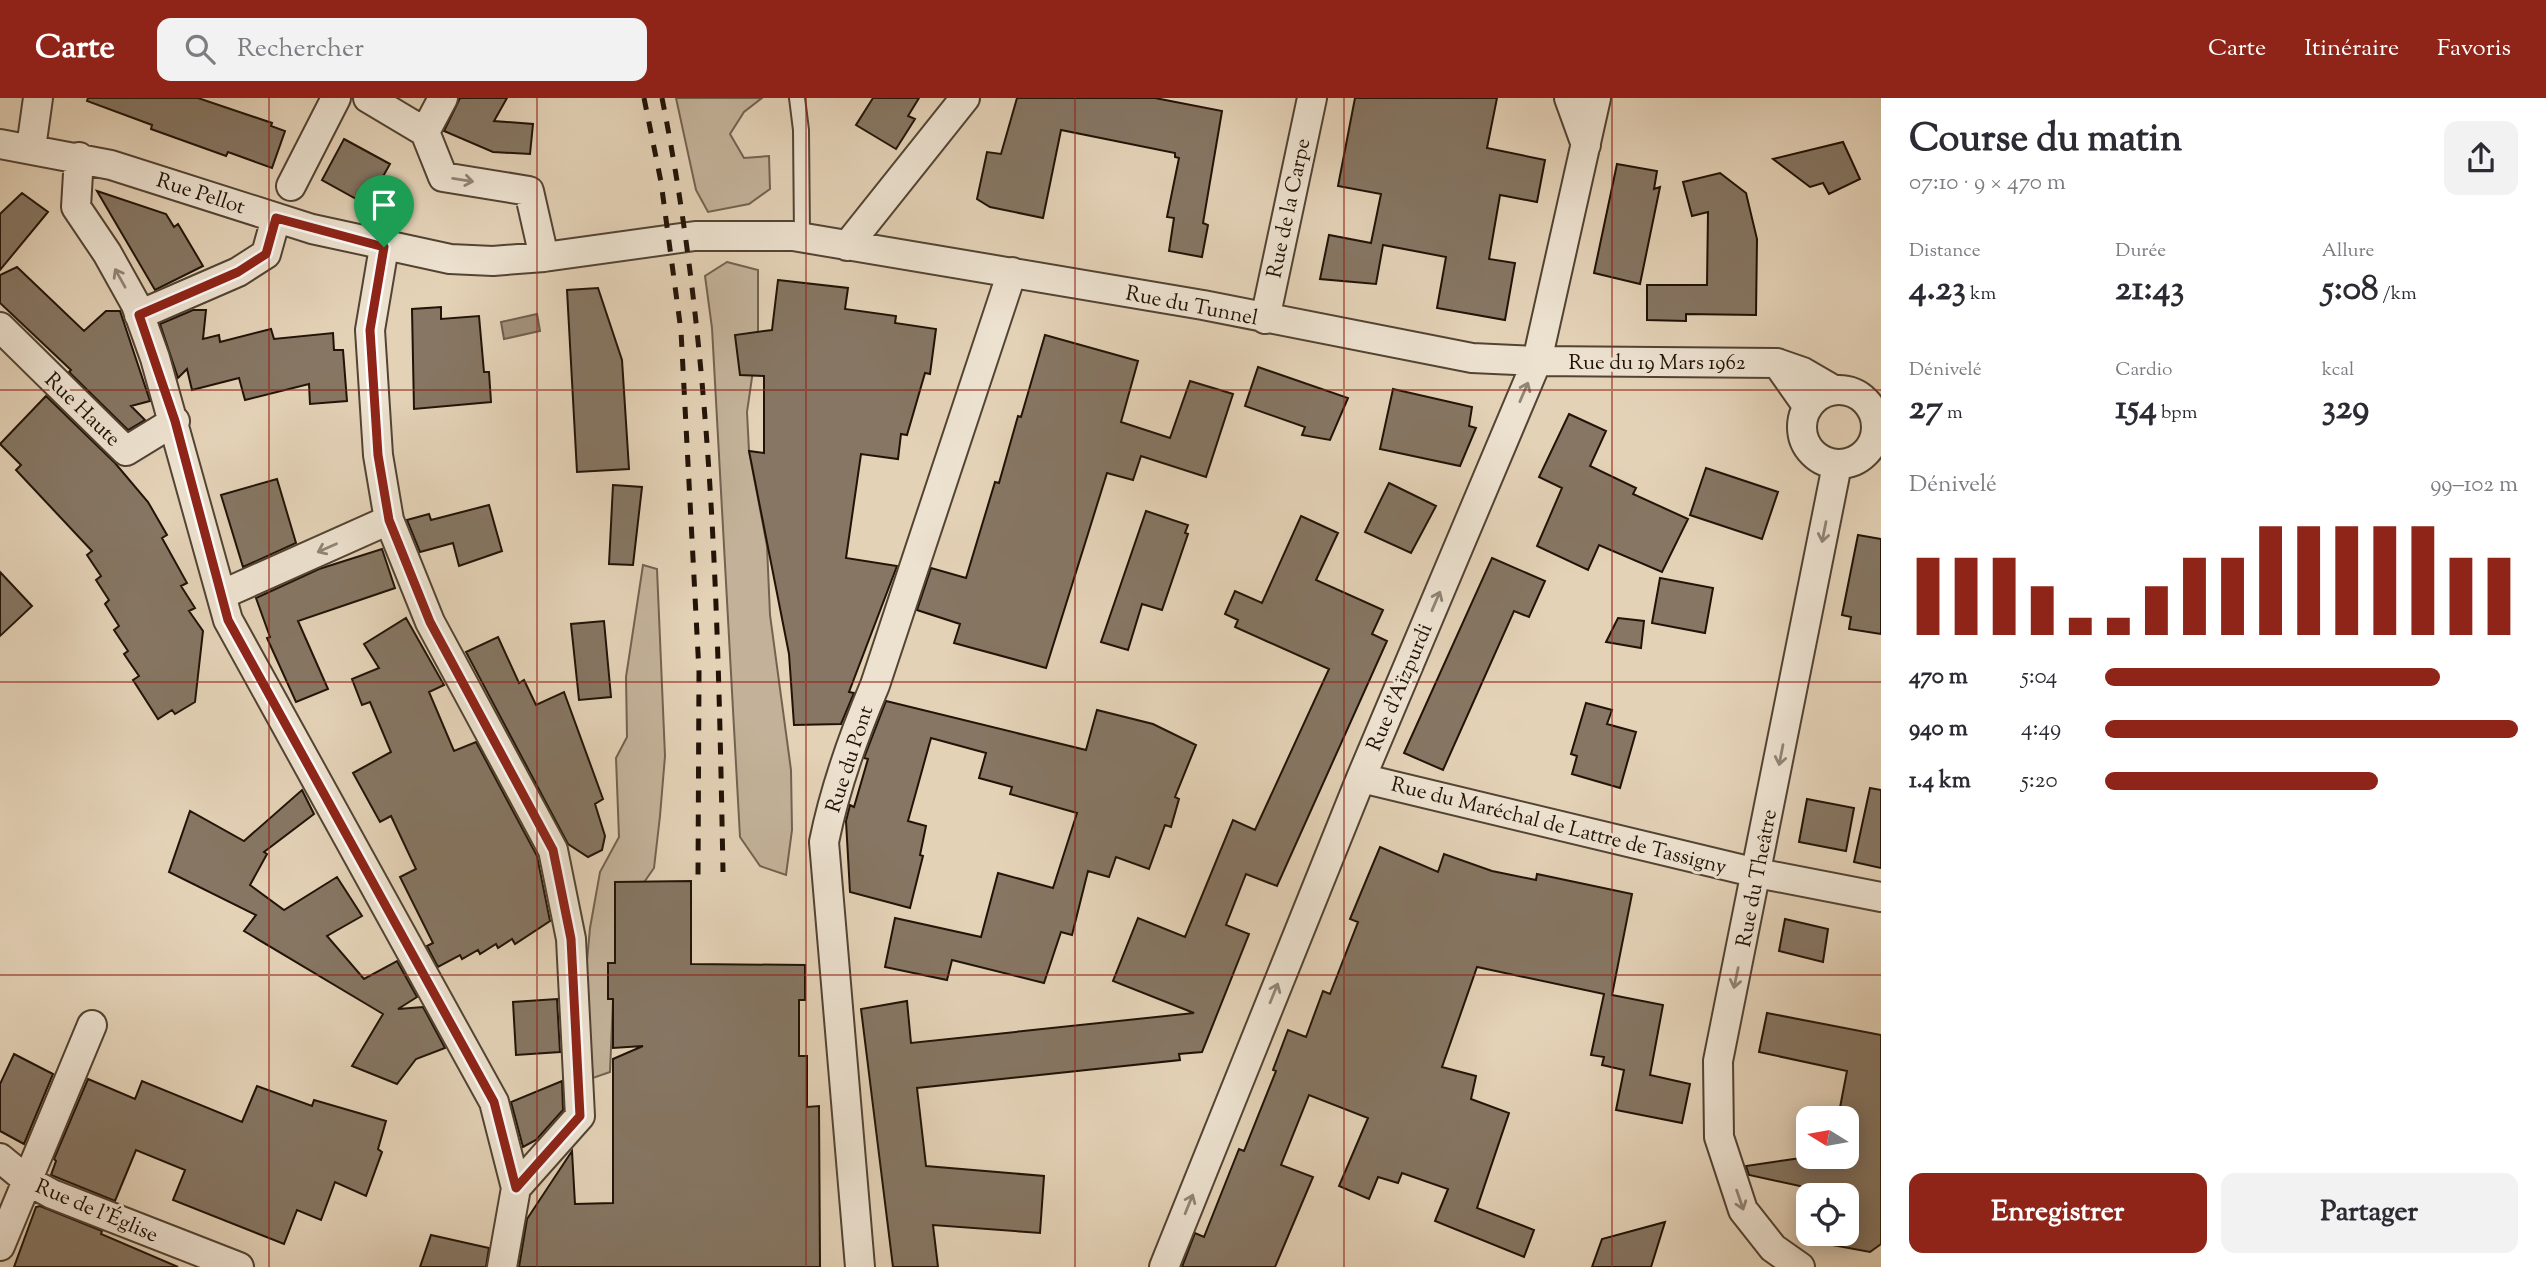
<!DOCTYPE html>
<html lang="fr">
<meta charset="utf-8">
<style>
:root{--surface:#fff;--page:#f2f2f3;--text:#2b2b33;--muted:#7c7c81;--accent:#8f2418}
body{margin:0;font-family:"Sorts Mill Goudy",serif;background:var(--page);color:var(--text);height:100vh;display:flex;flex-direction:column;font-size:26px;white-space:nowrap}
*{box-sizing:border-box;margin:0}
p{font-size:23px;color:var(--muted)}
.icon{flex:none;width:38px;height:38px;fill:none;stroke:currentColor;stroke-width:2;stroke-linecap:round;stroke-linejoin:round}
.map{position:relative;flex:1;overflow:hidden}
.panel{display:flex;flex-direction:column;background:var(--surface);width:665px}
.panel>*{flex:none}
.needle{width:46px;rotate:281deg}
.buttons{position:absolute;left:1796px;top:1008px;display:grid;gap:14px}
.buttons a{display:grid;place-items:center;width:63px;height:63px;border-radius:14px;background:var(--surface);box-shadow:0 4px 18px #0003;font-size:35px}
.pin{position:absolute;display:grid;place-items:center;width:60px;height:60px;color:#fff;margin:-72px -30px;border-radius:50% 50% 50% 0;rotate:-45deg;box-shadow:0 0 7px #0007}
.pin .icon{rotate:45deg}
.round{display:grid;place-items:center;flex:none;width:74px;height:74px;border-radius:14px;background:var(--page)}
.overview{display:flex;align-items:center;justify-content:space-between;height:119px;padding:0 28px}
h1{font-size:38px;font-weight:700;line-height:52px}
.stats{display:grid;grid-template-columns:repeat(3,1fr);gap:10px;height:119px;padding:7px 28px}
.stats div{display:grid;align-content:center}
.stats b{font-size:35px;font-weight:700}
.stats small{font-size:19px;font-weight:400}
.stats p{font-size:19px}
.chart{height:196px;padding:14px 28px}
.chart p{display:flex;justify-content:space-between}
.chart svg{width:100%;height:126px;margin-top:7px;stroke:var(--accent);stroke-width:6}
.cta{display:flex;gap:14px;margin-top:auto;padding:14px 28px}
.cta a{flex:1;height:80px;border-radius:14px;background:var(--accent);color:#fff;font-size:28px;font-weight:700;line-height:80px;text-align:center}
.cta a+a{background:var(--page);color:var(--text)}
ul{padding:0 28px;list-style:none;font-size:23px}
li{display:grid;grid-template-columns:112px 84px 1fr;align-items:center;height:52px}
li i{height:18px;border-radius:9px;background:var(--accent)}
header{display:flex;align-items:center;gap:42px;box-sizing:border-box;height:98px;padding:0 35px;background:var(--accent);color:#fff}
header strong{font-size:33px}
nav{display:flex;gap:38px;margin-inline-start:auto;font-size:24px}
.search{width:490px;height:63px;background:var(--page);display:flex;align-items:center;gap:18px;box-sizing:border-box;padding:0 24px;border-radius:14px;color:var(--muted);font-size:26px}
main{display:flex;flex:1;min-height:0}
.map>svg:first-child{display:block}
.green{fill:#c3b299;stroke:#726250;stroke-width:2}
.water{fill:#a2917b;stroke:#6e5f4d;stroke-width:2}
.building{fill:#867663;stroke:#211307;stroke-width:2}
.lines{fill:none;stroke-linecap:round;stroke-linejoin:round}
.lane-casing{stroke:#524333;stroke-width:18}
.street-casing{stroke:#524333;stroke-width:32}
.lane{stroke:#ede2d0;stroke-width:14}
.street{stroke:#ede2d0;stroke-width:28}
.rail{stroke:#211307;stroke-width:5;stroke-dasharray:12 12;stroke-linecap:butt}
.oneway{stroke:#918576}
.route-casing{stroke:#fff;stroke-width:14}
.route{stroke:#8f2418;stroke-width:9}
.grid{fill:none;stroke:#8f2418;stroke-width:2;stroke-opacity:0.55}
.labels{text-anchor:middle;stroke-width:6;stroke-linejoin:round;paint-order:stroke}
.street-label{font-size:21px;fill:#211307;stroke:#ede2d0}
</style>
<header>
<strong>Carte</strong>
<div class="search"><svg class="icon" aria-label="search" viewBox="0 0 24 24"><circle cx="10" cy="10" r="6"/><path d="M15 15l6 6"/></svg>Rechercher</div>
<nav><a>Carte</a><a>Itinéraire</a><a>Favoris</a></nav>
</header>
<main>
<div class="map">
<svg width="1881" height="1169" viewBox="0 0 1881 1169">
<rect width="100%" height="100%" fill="#e4d2b7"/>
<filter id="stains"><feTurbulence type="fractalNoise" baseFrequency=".00286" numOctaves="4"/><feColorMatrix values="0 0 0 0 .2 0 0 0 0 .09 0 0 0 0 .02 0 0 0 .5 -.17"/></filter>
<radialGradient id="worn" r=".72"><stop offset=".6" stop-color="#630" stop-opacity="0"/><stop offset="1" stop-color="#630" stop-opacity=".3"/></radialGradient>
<!-- green -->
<path class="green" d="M676 0H762L744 14 730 36 744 60 769 58 770 91 749 106 708 114 696 92Z
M727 164 758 172V238L747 314 749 353 767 448 770 517 791 672 792 732 786 777 760 768 740 739 712 230 705 178Z
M643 467 657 471 665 658 660 718 654 770 629 806 613 902 610 974 593 980 585 885 590 830 600 774 619 739 616 660 627 639 626 579Z"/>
<!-- water -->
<path class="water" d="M537 216 540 233 504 241 501 224Z"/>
<!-- building -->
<path class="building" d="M88 0H198L272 25 271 28 285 33 272 70 228 54 226 58 151 31 152 27 87 3Z
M460 0H507L494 23 533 26 530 56 493 54 444 33Z
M873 0H919L908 18 915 21 896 51 856 27Z
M1017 0H1155L1222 13 1203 125 1208 127 1202 159 1169 153 1174 120 1167 119 1179 60 1175 59V55L1061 32 1043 120 990 109 977 101 987 54 1001 56Z
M1355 0H1497L1487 50 1545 62 1537 104 1500 97 1489 161 1515 165 1505 222 1437 210 1446 159 1383 147 1376 186 1320 181 1329 137 1371 145 1381 96 1338 88Z
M344 41 390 66 367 107 322 82Z
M1843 44 1860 81 1829 96 1823 85 1810 89 1773 61Z
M1617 66 1657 73 1654 91 1660 89 1640 186 1594 175Z
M1720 75 1746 95 1757 141 1756 217 1686 216V223L1647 222V187H1707L1708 114 1692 118 1683 84Z
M97 93 166 116 174 129 178 126 203 168 155 192Z
M22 95 48 114 0 172V116Z
M17 169 84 233 106 213H120L150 303 131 308 145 322 128 332 69 274 71 272 0 205V177Z
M778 182 848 190 845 211 896 218 895 225 936 231 930 276 925 275 907 337 901 336 898 361 861 356 846 460 897 468 849 594 854 595 841 626 794 627 789 556 749 353 764 355V278L740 277 735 237 772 232Z
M598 190 622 262 629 371 577 374 567 192Z
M441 209V221L479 218 484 274H489L491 304 414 311 412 211Z
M193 212H206L203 241 219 237 220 244 271 231 274 241 333 235 334 252H343L347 303 310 306 309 286 245 302 239 280 192 292 187 271 178 280 160 226Z
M1045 237 1138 263 1121 324 1170 340 1190 283 1233 296 1206 379 1141 358 1133 382 1107 375 1046 570 954 545 960 526 917 512 931 470 966 480 995 384 999 385 1018 318 1021 319Z
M1258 269 1348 300 1330 342 1302 337 1305 329 1245 308Z
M1393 291 1472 309 1469 328 1476 330 1460 368 1380 351Z
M46 298 115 365 148 404 167 437 162 440 187 485 181 488 195 510 189 513 203 533 195 604 175 616 172 612 158 621 133 582 139 578 124 556 128 553 114 532 119 528 105 506 109 502 96 482 101 478 87 457 92 453 16 372 21 367 0 346Z
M1569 316 1606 333 1590 368 1636 390 1633 396 1688 421 1662 474 1599 447 1588 472 1537 448 1562 390 1539 379Z
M1706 370 1778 394 1762 441 1690 417Z
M277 381 296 445 243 469 221 397Z
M1389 385 1436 408 1411 455 1365 434Z
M613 387 642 389 633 467 609 466Z
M489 407 502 453 459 468 453 445 420 454 407 422 429 416 431 422Z
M1146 413 1188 427 1185 435 1188 436 1162 512 1142 506 1128 552 1101 544Z
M1301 418 1338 435 1316 482 1383 512 1372 536 1387 543 1277 788 1246 776 1226 827 1249 836 1202 954 1179 956 1180 962 917 990 926 1068 1044 1078 1040 1135 933 1127 938 1169H893L861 911 907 903 911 945 1194 915 1113 883 1138 820 1185 839 1233 722 1255 732 1329 571 1235 529 1238 522 1225 516 1235 493 1262 505Z
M1858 437 1881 441V536L1849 531 1851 519 1842 517Z
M382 451 395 490 298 523 328 591 296 604 267 540 270 539 256 500 319 471Z
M1492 460 1545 483 1529 519 1514 513 1443 672 1404 655Z
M0 474 32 508 0 538Z
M1660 480 1713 490 1705 535 1652 525Z
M406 520 444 587 429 594 454 653 476 644 537 758 550 823 515 846 512 841 498 850 496 846 480 856 478 852 462 861 460 857 438 869 427 848 433 845 400 779 416 771 391 718 380 724 353 675 391 654 370 604 362 607 352 581 379 570 364 546Z
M1618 520 1644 523 1641 550 1606 544Z
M604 523 611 599 579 602 571 526Z
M498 539 519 585 524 582 536 607 564 594 603 701 595 706 605 738 602 752 588 759 568 746 466 554Z
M886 603 1086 652 1097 612 1153 626 1196 647 1175 699 1179 701 1171 729 1165 727 1149 771 1116 759 1109 779 1088 773 1072 837 1061 834 1044 885 952 862 947 882 885 869 895 820 981 839 998 775 1053 790 1077 715 1010 696 1012 689 979 680 986 655 931 640 908 723 926 728 920 757 923 758 910 810 850 794 846 723 850 707 854 709 868 661 864 660Z
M1586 605 1612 612 1607 626 1636 634 1620 690 1572 676 1577 658 1571 656Z
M1870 690 1881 692V770L1854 764Z
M302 692 314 716 264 754 267 756 250 787 284 812 337 779 362 818 327 838 364 881 397 863 417 899 398 911 423 909 445 950 416 961 397 986 352 968 383 916 244 833 256 817 169 774 190 713 244 743Z
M1807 701 1854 710 1846 753 1799 744Z
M1380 749 1438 774 1444 756 1492 773 1536 782 1537 776 1632 796 1612 897 1663 907 1650 977 1690 986 1682 1025 1616 1012 1624 972 1602 967 1604 959 1591 957 1604 896 1477 869 1442 969 1476 978 1471 1001 1509 1015 1477 1110 1534 1132 1524 1159 1435 1123 1448 1091 1402 1075 1398 1085 1378 1079 1369 1101 1339 1088 1368 1020 1309 997 1281 1067 1313 1079 1275 1169H1182L1195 1135 1204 1139 1239 1051 1244 1053 1276 973 1273 972 1288 932 1306 939 1323 893 1330 896 1358 824 1350 821Z
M691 783V866L805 867V902H799V958H807V1009L819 1008 820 1169H519L527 1121 572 1053 575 1106 613 1105V961L643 948 613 950V901H608V865H615V784Z
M1785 821 1828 831 1823 864 1779 853Z
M557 901 560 954 516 957 513 904Z
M1767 915 1881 937V1146L1870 1154 1822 1145 1815 1136H1846V1097H1822L1823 1093 1749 1077 1746 1068 1808 1059H1846V1020H1838L1847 973 1759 954Z
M14 956 53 976 24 1046 0 1033V986Z
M88 981 135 1001 142 983 242 1024 257 988 312 1008 314 1002 386 1023 378 1051 382 1054 366 1098 335 1084 321 1122 297 1112 284 1146 173 1102 185 1072 136 1052 115 1103 51 1077 56 1063 54 1061Z
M562 983 563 1012 536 1042 523 1049 511 1004Z
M40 1108 102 1133 101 1136 178 1169H14L36 1109Z
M1665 1124 1651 1169H1592L1602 1141Z
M431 1137 489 1150 486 1169H420Z"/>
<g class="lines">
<defs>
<path id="lane" d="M797 0 801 32 802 139"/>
<path id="street" d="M368 0 425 34 443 79 529 93 544 159
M1569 0 1586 47
M425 34 443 0
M0 46 111 67 312 131 450 161 493 163 544 159 695 138H793L1203 207 1472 260 1537 263 1777 265
M31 50 38 0
M79 59 76 109 107 155 136 207 155 260 228 522 494 1004 516 1090 502 1169
M291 88 336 0
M847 148 965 0
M384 149 370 232 378 357 389 422 430 524 553 752 571 841 580 1018 516 1090
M139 217 238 174 266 156 276 120
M1265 221 1312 0
M0 229 126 353 175 323
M1802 329a37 37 0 1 1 74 0a37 37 0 1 1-74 0Z
M1808 309 1777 265 1803 274 1834 292
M221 497 389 422
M1361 680 1757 775 1881 799
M0 1060 28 1083 52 1096 239 1169
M0 1148 92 927
M860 1169 824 744C835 689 853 639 875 587L1012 174
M1164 1169 1361 680 1537 263 1596 0
M1800 1169 1773 1150 1743 1112 1719 1039 1718 963 1837 367"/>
</defs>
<!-- lane casing -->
<use href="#lane" class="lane-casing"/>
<!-- street casing -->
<use href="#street" class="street-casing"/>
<!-- lane -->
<use href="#lane" class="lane"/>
<!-- street -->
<use href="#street" class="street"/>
<!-- rail -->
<path class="rail" d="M644 0 661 84 681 233 699 574 698 779
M662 0C713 255 718 515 723 774"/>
</g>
<!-- one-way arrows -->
<defs><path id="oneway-shaft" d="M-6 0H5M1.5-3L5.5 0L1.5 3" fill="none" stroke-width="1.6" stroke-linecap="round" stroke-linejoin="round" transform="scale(1.75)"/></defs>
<g class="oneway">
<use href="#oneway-shaft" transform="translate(463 82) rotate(9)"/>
<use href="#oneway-shaft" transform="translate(120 180) rotate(-119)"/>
<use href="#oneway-shaft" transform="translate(1524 294) rotate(-67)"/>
<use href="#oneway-shaft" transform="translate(1824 434) rotate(101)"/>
<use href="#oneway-shaft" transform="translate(327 450) rotate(156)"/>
<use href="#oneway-shaft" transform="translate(1436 503) rotate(-67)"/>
<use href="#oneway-shaft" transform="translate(1781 657) rotate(101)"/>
<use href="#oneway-shaft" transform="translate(1736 880) rotate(102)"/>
<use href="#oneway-shaft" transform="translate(1274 895) rotate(-68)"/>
<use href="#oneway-shaft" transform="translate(1740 1102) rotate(71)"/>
<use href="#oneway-shaft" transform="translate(1189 1106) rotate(-68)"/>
</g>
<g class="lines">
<defs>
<path id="route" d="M276 120 384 149 370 232 378 357 389 422 430 524 553 752 571 841 580 1018 516 1090 494 1004 228 522 175 323 139 217 238 174 266 156Z"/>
</defs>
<!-- route casing -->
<use href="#route" class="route-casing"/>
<!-- route -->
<use href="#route" class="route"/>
</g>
<!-- grid -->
<path class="grid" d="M269 0V1169M537 0V1169M806 0V1169M1075 0V1169M1344 0V1169M1612 0V1169M0 292H1881M0 584H1881M0 877H1881"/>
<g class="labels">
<!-- street labels -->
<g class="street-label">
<text transform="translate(201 95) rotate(18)" y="7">Rue Pellot</text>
<text transform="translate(1288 110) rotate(-78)" y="7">Rue de la Carpe</text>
<text transform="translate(1192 207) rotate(11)" y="7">Rue du Tunnel</text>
<text x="1657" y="271">Rue du 19 Mars 1962</text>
<text transform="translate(83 311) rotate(44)" y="7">Rue Haute</text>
<text transform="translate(1399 589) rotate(-67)" y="7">Rue d'Aïzpurdi</text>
<text transform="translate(849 661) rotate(-72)" y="7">Rue du Pont</text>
<text transform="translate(1559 727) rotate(14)" y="7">Rue du Maréchal de Lattre de Tassigny</text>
<text transform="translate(1756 780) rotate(-79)" y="7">Rue du Theâtre</text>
<text transform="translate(97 1112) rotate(23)" y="7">Rue de l'Église</text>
</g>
</g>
<rect width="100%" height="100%" filter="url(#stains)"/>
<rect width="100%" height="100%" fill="url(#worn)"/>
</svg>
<div class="buttons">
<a><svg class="needle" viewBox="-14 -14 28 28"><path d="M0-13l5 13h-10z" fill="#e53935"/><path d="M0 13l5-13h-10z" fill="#7c7c81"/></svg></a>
<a><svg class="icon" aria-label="locate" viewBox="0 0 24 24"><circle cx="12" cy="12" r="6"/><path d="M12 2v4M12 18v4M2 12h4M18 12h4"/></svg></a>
</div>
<div class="pin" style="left:384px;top:149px;background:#1e9e55"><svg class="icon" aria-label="arrive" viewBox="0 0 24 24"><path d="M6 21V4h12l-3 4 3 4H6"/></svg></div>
</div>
<section class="panel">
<div class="overview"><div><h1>Course du matin</h1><p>07:10 · 9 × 470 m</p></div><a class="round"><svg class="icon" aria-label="share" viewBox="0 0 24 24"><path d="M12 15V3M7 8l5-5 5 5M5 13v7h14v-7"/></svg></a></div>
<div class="stats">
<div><p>Distance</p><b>4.23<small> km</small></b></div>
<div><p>Durée</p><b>21:43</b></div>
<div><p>Allure</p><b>5:08<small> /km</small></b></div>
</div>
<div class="stats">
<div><p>Dénivelé</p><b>27<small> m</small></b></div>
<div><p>Cardio</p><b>154<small> bpm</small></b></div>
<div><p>kcal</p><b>329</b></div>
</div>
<div class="chart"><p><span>Dénivelé</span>99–102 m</p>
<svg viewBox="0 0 160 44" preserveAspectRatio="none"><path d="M5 44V17M15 44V17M25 44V17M35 44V27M45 44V38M55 44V38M65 44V27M75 44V17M85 44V17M95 44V6M105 44V6M115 44V6M125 44V6M135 44V6M145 44V17M155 44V17"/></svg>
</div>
<ul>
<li><b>470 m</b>5:04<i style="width:81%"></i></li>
<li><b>940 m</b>4:49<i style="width:100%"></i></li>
<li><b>1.4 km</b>5:20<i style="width:66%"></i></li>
</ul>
<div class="cta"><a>Enregistrer</a><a>Partager</a></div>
</section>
</main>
